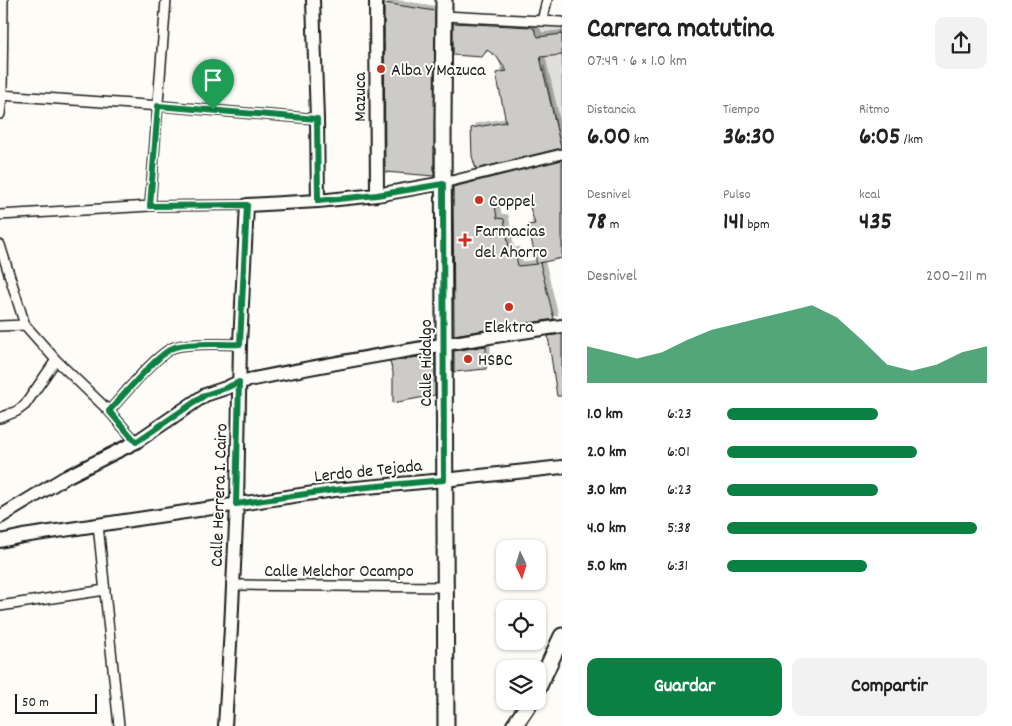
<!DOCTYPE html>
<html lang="es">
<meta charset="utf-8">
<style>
:root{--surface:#fff;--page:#f2f2f2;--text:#222;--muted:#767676;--accent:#0b8043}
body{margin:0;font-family:Dekko,sans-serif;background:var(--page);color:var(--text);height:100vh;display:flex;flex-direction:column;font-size:19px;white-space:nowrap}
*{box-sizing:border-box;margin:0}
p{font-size:16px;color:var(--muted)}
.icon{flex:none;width:28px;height:28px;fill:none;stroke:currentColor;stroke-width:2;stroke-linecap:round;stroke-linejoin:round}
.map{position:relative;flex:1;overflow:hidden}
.drawer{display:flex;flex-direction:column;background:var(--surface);width:450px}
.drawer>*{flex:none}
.needle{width:32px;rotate:176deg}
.fabs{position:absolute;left:496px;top:540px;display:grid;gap:10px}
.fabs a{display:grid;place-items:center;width:50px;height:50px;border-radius:10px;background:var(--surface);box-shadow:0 1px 4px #0004;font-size:25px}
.scale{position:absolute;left:15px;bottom:12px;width:82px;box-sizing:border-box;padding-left:5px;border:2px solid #1c1c1c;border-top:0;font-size:14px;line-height:18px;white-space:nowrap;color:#1c1c1c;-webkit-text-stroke:4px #fdfcf7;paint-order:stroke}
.pin{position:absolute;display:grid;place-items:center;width:42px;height:42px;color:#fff;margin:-51px -21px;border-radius:50% 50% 50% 0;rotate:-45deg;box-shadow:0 0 5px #0007}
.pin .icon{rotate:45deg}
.round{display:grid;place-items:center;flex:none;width:52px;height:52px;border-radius:10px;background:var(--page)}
.head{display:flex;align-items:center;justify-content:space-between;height:85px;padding:0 25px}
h1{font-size:28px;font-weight:700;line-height:38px}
.metrics{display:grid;grid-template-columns:repeat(3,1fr);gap:8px;height:85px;padding:5px 25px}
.metrics div{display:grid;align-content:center}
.metrics b{font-size:25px;font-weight:700}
.metrics small{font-size:14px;font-weight:400}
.metrics p{font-size:14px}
.chart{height:140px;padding:10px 25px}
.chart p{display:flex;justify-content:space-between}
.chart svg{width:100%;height:90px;margin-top:5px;fill:var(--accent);opacity:.7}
.cta{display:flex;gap:10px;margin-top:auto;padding:10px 25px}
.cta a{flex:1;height:58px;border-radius:10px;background:var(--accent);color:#fff;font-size:20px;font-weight:700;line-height:58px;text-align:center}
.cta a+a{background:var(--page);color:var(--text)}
ul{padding:0 25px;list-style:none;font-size:16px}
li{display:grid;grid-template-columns:80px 60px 1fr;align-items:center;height:38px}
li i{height:12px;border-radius:6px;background:var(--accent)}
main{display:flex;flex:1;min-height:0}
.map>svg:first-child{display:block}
.green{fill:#e0dfdb;stroke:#7e7e7c}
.building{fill:#cccbc8;stroke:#1c1c1c;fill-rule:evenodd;filter:url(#shadow)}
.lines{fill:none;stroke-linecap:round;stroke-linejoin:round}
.street-casing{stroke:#1c1c1c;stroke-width:12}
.secondary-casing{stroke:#1c1c1c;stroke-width:16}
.primary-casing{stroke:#1c1c1c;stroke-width:19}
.street{stroke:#fdfcf7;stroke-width:9}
.secondary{stroke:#fdfcf7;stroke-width:12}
.primary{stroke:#fdfcf7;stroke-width:15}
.route-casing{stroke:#fff;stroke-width:10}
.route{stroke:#0b8043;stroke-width:6}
.poi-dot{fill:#c8321e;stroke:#fdfcf7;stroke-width:2}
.labels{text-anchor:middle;stroke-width:4;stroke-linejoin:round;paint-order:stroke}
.poi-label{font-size:18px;fill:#1c1c1c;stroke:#fdfcf7;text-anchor:start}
.street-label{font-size:18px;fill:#1c1c1c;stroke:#fdfcf7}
</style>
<main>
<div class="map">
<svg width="562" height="726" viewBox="0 0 562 726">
<defs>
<filter id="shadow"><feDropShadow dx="4" dy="-4" stdDeviation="0" flood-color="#0004"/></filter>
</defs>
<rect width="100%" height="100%" fill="#fdfcf7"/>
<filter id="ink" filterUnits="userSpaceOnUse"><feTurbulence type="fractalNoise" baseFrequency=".02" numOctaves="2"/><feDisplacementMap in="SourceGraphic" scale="10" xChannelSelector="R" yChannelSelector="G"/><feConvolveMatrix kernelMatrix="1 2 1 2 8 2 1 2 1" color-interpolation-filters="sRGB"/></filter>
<g filter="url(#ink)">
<!-- green -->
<path class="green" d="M534 20 562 21V160L443 187V177L561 149 544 66 504 72 498 58 535 32Z"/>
<!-- building -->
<path class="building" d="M384 3 435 11 434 176 385 172Z
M453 23 531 27 534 29 538 37 562 34V55L540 57 561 148 476 169 472 156 471 128 506 122 496 73 507 71 496 56 487 50 482 57 453 55Z
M562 160V258L539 263H540L554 319 454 335 453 187ZM494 198 516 200 517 205 529 204 535 224 528 225 537 264 518 266 515 251 510 253 504 219 497 218Z
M562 334V396H557L548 336Z
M486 346V369L454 372V351Z
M435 354V395L393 403V372L390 362Z"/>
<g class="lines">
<defs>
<path id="street" d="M444 16 562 22
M542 21 547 0
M0 95 161 106 317 119
M0 114 2 95 3 0
M443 183 562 154
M150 206 166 0
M0 215 150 206 247 205
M0 245 25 325 56 360 109 411 136 442
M0 326 25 325
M109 411C122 397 158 352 175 347 194 342 220 345 240 344
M0 418 17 411 25 405 56 360
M98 525 119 726
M233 585 445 587
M0 606 105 590"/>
<path id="secondary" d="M313 0 317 119 318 201
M376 0 377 195
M0 517 66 477 136 442 205 395 226 388 239 382C346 360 454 342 562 326
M0 541 23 536 334 490 444 480 562 467
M225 726 231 628 237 504 240 344 247 205 318 201 377 195 443 183"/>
<path id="primary" d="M444 0 443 125 446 726
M538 688 562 636
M514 726 531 701"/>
</defs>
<!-- street casing -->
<use href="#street" class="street-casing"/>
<!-- secondary casing -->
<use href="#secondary" class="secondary-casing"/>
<!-- primary casing -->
<use href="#primary" class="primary-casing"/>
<!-- street -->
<use href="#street" class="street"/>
<!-- secondary -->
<use href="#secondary" class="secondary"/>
<!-- primary -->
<use href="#primary" class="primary"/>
</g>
</g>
<g class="lines" filter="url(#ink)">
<defs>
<path id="route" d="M158 106 317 119 318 201 377 195 443 184 444 480 334 490 236 504 239 382 226 388 205 395 136 442 109 411C122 397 159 352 175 347 194 342 220 345 240 344L247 205 150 206Z"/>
</defs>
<!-- route casing -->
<use href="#route" class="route-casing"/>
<!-- route -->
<use href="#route" class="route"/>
</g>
<!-- markers -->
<g class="poi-dot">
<circle cx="381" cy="69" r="5"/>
<circle cx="479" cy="200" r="5"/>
<path d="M462.5 232.5h5v5h5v5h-5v5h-5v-5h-5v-5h5z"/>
<circle cx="509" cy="307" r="5"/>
<circle cx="468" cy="359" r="5"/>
</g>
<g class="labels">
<!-- poi labels -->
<g class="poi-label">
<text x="391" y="75">Alba Y Mazuca</text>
<text x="489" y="206">Coppel</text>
<text x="475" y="236">Farmacias<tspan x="475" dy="21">del Ahorro</tspan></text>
<text x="509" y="332" text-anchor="middle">Elektra</text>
<text x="478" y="365">HSBC</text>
</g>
<!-- street labels -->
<g class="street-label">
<text transform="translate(359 97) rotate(-90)" y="6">Mazuca</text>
<text transform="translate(425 363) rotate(-90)" y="6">Calle Hidalgo</text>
<text transform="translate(368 470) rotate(-6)" y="6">Lerdo de Tejada</text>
<text transform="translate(218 495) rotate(-88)" y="6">Calle Herrera I. Cairo</text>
<text x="339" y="576">Calle Melchor Ocampo</text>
</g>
</g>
</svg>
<div class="fabs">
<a><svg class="needle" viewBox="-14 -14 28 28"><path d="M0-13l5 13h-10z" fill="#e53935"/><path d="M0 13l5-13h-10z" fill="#767676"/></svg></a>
<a><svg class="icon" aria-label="locate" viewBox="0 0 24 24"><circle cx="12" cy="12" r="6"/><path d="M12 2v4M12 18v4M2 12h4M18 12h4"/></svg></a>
<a><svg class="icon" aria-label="layers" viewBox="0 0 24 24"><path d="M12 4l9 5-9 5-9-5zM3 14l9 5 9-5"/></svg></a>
</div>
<div class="scale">50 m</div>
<div class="pin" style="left:213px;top:110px;background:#1e9e55"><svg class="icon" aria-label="arrive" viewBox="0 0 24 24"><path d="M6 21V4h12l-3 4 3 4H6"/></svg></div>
</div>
<section class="drawer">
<div class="head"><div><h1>Carrera matutina</h1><p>07:49 · 6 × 1.0 km</p></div><a class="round"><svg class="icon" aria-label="share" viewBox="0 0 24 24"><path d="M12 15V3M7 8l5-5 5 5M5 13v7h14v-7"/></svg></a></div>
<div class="metrics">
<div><p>Distancia</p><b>6.00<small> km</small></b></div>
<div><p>Tiempo</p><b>36:30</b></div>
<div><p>Ritmo</p><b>6:05<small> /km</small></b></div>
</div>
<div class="metrics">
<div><p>Desnivel</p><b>78<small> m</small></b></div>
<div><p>Pulso</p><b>141<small> bpm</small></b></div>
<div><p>kcal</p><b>435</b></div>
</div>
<div class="chart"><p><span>Desnivel</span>200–211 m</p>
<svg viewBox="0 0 160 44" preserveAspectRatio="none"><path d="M0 44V26L10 29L20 32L30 29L40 23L50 18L60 15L70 12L80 9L90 6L100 12L110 23L120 35L130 38L140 35L150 29L160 26V44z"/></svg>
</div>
<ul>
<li><b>1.0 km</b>6:23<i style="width:58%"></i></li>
<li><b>2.0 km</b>6:01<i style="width:73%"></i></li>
<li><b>3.0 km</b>6:23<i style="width:58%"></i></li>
<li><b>4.0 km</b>5:38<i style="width:96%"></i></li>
<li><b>5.0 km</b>6:31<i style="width:54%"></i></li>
</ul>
<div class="cta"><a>Guardar</a><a>Compartir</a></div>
</section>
</main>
